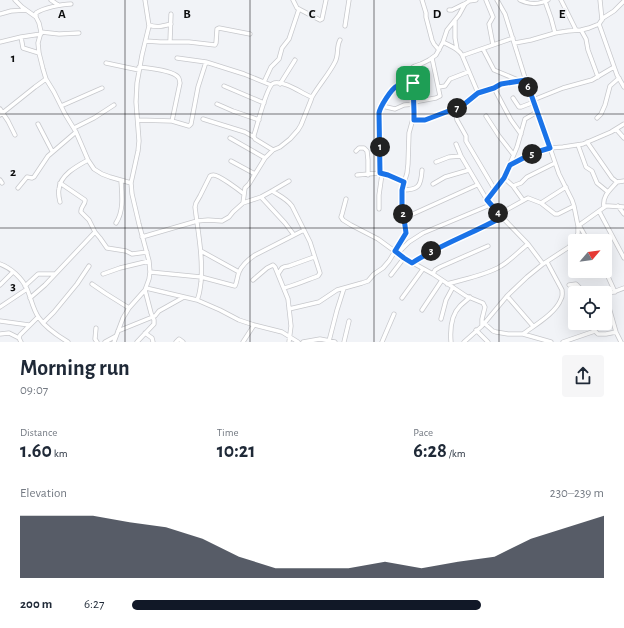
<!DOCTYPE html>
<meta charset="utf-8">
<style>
:root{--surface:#fff;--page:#f6f6f7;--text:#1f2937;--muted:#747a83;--accent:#111827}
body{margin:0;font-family:"Alegreya Sans",sans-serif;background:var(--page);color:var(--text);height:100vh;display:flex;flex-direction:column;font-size:15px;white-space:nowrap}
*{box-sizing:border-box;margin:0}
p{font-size:13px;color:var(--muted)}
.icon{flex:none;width:22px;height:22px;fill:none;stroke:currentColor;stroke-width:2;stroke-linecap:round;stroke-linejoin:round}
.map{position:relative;height:342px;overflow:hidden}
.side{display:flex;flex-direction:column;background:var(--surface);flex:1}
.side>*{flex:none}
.needle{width:26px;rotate:61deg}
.buttons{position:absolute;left:568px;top:234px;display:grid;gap:8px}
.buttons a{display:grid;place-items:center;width:44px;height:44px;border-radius:4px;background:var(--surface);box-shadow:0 4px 16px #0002;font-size:20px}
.pin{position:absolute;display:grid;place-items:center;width:34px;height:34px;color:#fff;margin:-17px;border-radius:8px;box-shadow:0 2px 6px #0006}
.km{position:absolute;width:20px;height:20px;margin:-10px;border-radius:50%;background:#222;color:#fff;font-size:11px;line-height:20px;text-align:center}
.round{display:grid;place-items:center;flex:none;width:42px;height:42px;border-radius:4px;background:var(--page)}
.head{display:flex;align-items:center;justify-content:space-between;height:68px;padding:0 20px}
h1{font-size:22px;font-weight:700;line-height:30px}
.stats{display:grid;grid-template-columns:repeat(3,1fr);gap:6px;height:68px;padding:4px 20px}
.stats div{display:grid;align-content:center}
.stats b{font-size:20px;font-weight:700}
.stats small{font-size:11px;font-weight:400}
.stats p{font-size:11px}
.chart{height:112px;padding:8px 20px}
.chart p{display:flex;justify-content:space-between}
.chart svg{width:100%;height:72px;margin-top:4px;fill:var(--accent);opacity:.7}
ul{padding:0 20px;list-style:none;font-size:13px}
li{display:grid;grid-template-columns:64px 48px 1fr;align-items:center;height:30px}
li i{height:10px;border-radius:5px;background:var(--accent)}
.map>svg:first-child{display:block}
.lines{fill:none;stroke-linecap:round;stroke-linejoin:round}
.minor-casing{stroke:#c7c8cc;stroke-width:5}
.minor{stroke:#fff;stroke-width:3.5}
.route-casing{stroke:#fff;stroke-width:8}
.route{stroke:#1a73e8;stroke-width:5}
.grid{fill:none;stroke:#0c0d0e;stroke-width:1;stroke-opacity:0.55}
.grid-label{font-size:13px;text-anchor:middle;font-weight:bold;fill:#0c0d0e;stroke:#f1f3f7;stroke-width:3.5;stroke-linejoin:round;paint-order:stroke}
</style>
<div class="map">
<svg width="624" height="342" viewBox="0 0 624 342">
<rect width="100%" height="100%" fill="#f1f3f7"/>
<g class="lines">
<defs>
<path id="minor" d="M15 0 22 7 36 17 39 23 41 32 38 43 39 53 43 69 46 79 54 92 65 114 76 132 88 160 94 169 102 174 110 177 131 183
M51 0 58 5
M293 0 297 8 320 20 322 19 326 0
M422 0 426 13V17L432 40 434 44 439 50
M486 0 493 17 489 24 493 45
M520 0C530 5 538 5 548 0
M561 0 576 30
M600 0 602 20
M545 1 551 18 555 33
M449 10H452L464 4
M0 14 11 11 26 10
M36 17V13C43 8 62 4 71 4
M455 20V38L457 49
M599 24 617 75 624 87
M149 25C157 28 163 26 171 24
M345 26 349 0
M581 30 586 39 588 50 598 77
M41 32 59 34 79 33
M21 37 23 48 39 53
M146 41 160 42H189L215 45 216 43 217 29 219 28 250 34
M170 41 171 14
M0 42 21 37 41 34
M443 42C450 46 458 48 462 55H464L513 38
M515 43 531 40 555 33 568 31 581 30 589 28 599 24 603 18 614 11 624 1
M483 49 494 70 518 80
M462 55 478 93
M177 58 206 62 244 74 271 85
M106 63 139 70
M139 67C148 68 172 70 178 77 180 79 179 80 180 83L172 121
M264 82 271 67 279 59 282 48 289 39 299 9
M280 84 295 60
M224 86 264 103
M439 87 445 86 450 79 468 72
M494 88 511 120 521 134
M312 97C319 85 329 74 335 62 339 55 336 47 340 40
M513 98 519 107H521L534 102
M533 100 563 88 592 80 614 67
M414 102 436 98 440 96 432 58
M217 104 233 111 259 120
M61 106 102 88
M382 106 395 109 404 105 414 104
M455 108 457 120 466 136V141L495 190
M0 109 8 121 15 135
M0 115 35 87 46 79
M486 116 499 136 513 154
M597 118 601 114 605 105 610 86 619 78
M203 119 245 132 254 137
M138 120 172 121 189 126 191 124 198 87 206 62
M414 120H425L462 106 478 93 494 88 501 84 526 80
M38 124 52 151
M74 128 94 118 114 105
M616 129 624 138
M230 138 265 158
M587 142 612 178 617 182 624 181
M456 144 461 156 487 200 499 214 528 244 543 264
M578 145 586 167 592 171 597 183 608 192
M356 151 359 148H364L367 151 368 160V175
M231 161 255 174
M436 162 449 157 461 156
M509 165 533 153 550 148 563 147 583 144 611 132 624 124
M380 173 379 113 380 109 393 89C399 84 406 84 413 83
M357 175 380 173 385 174 404 182
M504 178 513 186 523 200
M0 180 2 183
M60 183 85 200C86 204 80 207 81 212L89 220 95 232 100 238 107 248 126 251 132 254 147 252
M433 184 445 177 469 170
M513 186 521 183 527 177 555 163
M18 188 27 177 32 178 34 177 48 156 76 132
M402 190C419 190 421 186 422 170
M272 191C280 196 287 199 292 206L310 242 320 273 318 276C307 280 296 285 284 288
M261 197 285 223 294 235
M346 199 342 214 341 217 343 220 351 225 378 239 404 258 433 274 466 296 483 303 485 307 482 319V326
M487 200 504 178 517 147 525 119 537 112
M60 202C59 198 58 193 59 189 60 175 77 166 88 160
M243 203 261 197 272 191 289 181
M541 203 566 187
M618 206 624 214
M604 207C602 196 610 190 617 182
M379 209V195L382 174
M599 211 624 258
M499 214 526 199 528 198 541 203 555 214H558L574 206
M404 218 477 185
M116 223C124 211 122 195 121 181
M579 225 588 241
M578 226 606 206H609L624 207
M142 237 197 221 208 220 222 221 229 217 233 212 243 203 245 188 249 184 265 158 273 150 280 147 290 139 298 130 301 125 311 100 312 97 309 96C300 92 285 81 274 83 267 84 257 127 254 135V137L255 139 273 150
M201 251 239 272
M398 253 409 242 423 233 490 205
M412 263C440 245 472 233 502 217
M0 264C11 268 22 278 27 289 31 298 33 310 39 318 46 328 58 336 68 342
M605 270 615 292
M150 272 201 277 235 286C237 282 237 277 239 272 242 265 249 259 255 255L304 230
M103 274 120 268 149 261
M278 274 282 268 284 267 289 266 314 257
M433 274 435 270 440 267 488 246
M391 275 404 258
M253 280 267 268 273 265 275 267 288 299 291 326 289 342
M92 284 105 293 129 308
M447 284C464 279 487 275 501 266 511 260 519 251 528 244
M0 285 13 272
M569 285 576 284 585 293
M25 286 38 274H55
M146 288 197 300 220 310 239 320 254 325 282 332 298 342
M507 296 533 326
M30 298 45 285 95 232
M402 298 423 269
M197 300C200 294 200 288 201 282 203 256 198 232 195 207L196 203 200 196 210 176C211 175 212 175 213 175 218 174 239 190 244 194
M0 307 27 289
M289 309 319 302 337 290 362 283 368 281 374 274 383 268 389 261 405 235 406 230 402 203V190L407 173 408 164 409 133 414 115 413 67 415 66 421 64 429 60 436 55 443 42 447 30 459 15 465 4 469 1 476 0
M422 310 442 280
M441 319 446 300 453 287
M0 321 29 325
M43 323 54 312 77 284 89 266
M484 323 493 331 496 332 508 334H523L551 342
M594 323 595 331 598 334H606L616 332
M96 328 95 339 97 342
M476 330 488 342
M118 331 155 316 159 311 184 297
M145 333 152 338 153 342
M0 334 9 333 19 338
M523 334C535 325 556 313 561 299 563 296 562 293 562 290L547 262
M329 341 337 310 344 288
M21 342 19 338 20 335 38 317
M105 342 116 336
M114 342 123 318 129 308 145 290 149 279 150 272 149 261 139 224 132 194 131 183 138 151 139 141 136 102 137 83 142 55 149 26 145 0
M137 342 154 324V320L151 313 145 290
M176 342 179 339 183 342
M243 342 254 325
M303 342 320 339 335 342
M344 342 349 321
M382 342 394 314
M451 342C450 330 451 315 460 306 463 303 467 300 470 297
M464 342 482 326 507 296 527 277 543 264 569 247 575 240 578 233V226L574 206 572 200 559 174 550 148 526 81 505 14 497 0
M563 342 595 331
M621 342 616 332 606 297 608 294 624 288"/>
</defs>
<!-- minor casing -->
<use href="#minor" class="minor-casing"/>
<!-- minor -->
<use href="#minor" class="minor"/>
</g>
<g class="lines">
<defs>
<path id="route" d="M526 80 550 148 533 153 510 165 504 178 487 200 502 217C472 234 441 244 412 263L404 258 395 251 406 233 402 204V190L404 182 388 175 380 173 379 113C380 107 391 89 397 86 401 83 408 84 413 83L414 112V120H425L462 106 478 93 494 88 501 84Z"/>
</defs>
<!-- route casing -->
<use href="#route" class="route-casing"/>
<!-- route -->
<use href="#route" class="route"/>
</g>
<!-- grid -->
<path class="grid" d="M125 0V342M250 0V342M374 0V342M499 0V342M0 114H624M0 228H624"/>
<g class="grid-label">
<text x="62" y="18">A</text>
<text x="187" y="18">B</text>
<text x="312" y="18">C</text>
<text x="437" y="18">D</text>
<text x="562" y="18">E</text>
<text x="13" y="62">1</text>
<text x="13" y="176">2</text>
<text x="13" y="290">3</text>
</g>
</svg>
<div class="buttons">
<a><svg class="needle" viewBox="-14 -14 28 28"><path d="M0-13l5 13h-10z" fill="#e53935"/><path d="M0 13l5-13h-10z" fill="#747a83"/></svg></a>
<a><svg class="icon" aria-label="locate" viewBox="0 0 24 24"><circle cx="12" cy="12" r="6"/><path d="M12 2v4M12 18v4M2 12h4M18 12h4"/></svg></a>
</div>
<div class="pin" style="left:413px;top:83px;background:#1e9e55"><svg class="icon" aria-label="arrive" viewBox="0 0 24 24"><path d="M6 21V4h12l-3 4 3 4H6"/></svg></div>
<b class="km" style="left:380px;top:147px">1</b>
<b class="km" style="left:403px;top:214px">2</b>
<b class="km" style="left:431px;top:251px">3</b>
<b class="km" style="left:498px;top:213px">4</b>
<b class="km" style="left:532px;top:154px">5</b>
<b class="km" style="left:528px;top:87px">6</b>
<b class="km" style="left:457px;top:108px">7</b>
</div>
<section class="side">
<div class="head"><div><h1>Morning run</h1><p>09:07</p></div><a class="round"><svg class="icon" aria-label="share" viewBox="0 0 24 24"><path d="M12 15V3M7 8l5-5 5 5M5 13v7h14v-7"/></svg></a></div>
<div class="stats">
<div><p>Distance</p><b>1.60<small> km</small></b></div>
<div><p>Time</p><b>10:21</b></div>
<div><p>Pace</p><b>6:28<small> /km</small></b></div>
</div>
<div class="chart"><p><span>Elevation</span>230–239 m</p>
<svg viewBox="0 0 160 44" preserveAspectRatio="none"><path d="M0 44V6L10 6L20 6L30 10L40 13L50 20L60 31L70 38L80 38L90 38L100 34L110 38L120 34L130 31L140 20L150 13L160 6V44z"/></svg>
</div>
<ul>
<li><b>200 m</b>6:27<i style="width:74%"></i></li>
</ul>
</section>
